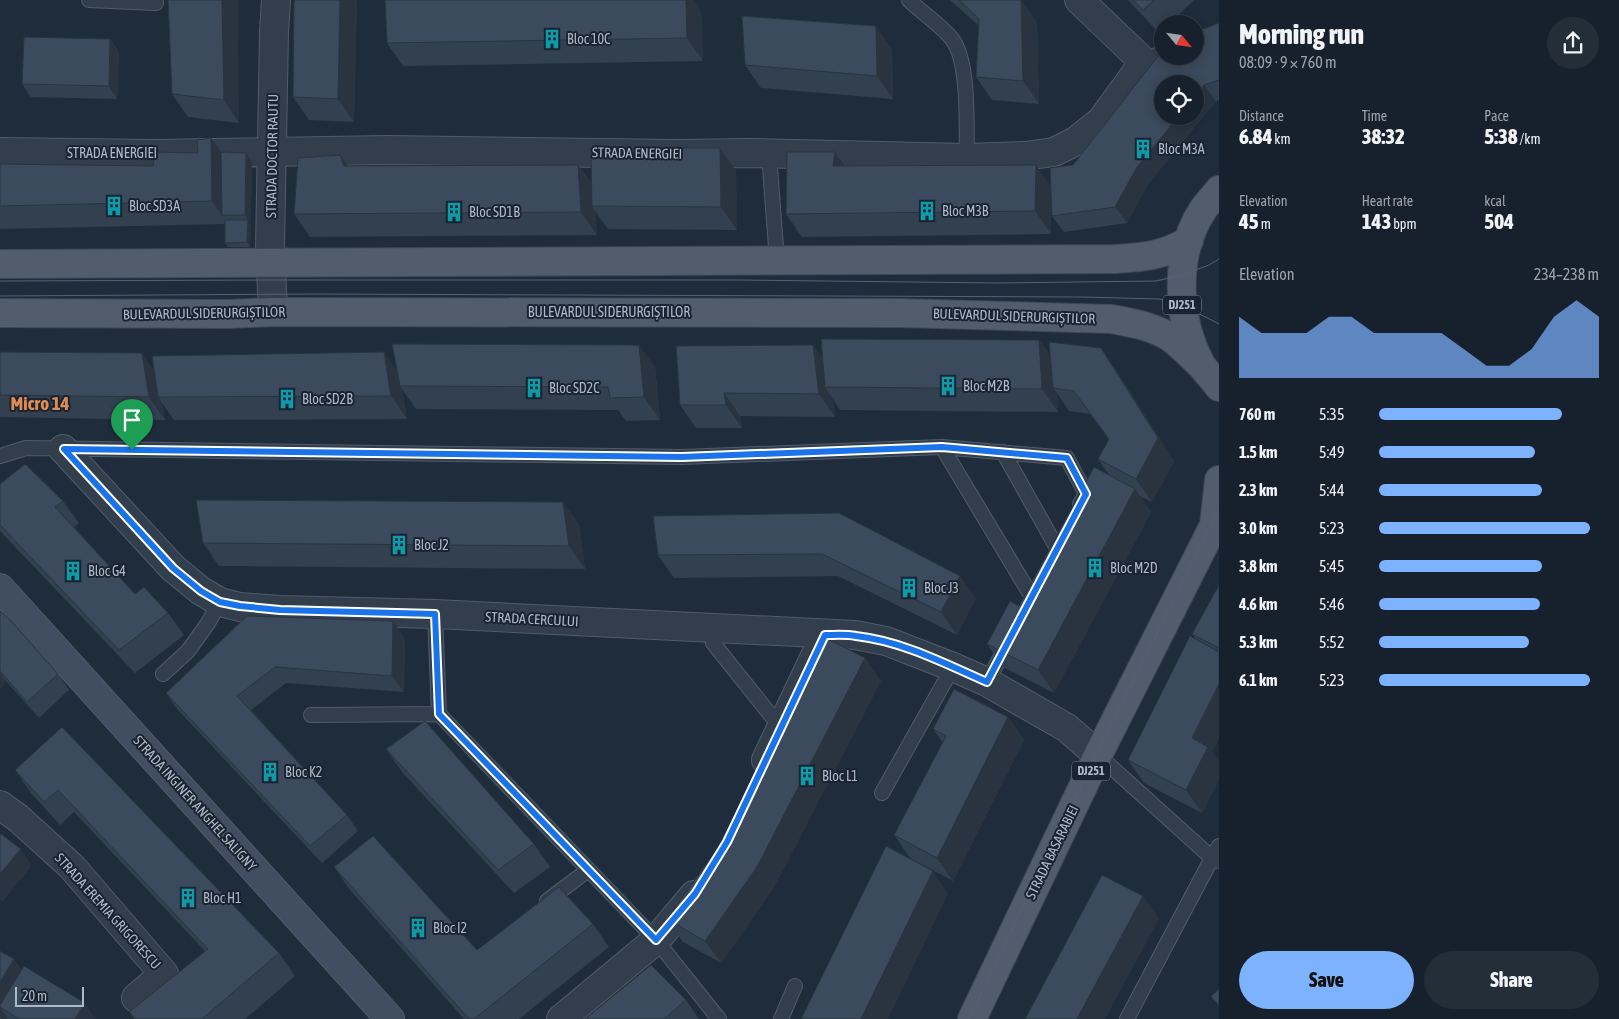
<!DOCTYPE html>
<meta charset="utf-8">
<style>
:root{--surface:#17212d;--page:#242e39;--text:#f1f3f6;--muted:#9ea3aa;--line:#363e49;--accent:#7db2ff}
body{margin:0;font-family:"Asap Condensed",sans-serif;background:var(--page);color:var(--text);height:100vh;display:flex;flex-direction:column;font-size:19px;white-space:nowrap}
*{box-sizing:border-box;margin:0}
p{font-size:16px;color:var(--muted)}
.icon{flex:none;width:28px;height:28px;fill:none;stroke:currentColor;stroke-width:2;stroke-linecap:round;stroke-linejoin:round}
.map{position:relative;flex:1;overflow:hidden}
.drawer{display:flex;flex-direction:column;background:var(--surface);width:400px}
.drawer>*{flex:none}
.needle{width:32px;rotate:119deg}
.controls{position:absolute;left:1154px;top:15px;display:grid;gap:10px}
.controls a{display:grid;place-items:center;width:50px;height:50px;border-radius:50%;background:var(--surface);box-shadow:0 2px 12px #0003,0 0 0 1px var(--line);font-size:25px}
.scale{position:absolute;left:15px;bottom:12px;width:69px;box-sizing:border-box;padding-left:5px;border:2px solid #aeb9c8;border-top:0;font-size:14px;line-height:18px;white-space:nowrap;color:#aeb9c8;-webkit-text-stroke:4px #192331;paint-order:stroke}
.pin{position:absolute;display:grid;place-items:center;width:42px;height:42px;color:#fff;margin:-51px -21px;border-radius:50% 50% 50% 0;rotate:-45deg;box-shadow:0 0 5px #0007}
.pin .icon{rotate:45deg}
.round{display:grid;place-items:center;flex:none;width:52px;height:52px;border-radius:26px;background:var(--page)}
.overview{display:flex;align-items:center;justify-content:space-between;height:85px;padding:0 20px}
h1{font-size:28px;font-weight:800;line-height:38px}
.stats{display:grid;grid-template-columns:repeat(3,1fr);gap:8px;height:85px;padding:5px 20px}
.stats div{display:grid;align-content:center}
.stats b{font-size:21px;font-weight:800}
.stats small{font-size:14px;font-weight:400}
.stats p{font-size:14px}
.chart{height:140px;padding:10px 20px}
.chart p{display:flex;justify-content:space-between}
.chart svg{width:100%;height:90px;margin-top:5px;fill:var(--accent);opacity:.7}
.button{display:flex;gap:10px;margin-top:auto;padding:10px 20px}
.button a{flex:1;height:58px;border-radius:30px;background:var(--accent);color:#111;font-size:20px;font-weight:800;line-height:58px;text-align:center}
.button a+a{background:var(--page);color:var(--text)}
ul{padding:0 20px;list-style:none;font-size:16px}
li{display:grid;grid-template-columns:80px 60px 1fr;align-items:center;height:38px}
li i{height:12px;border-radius:6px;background:var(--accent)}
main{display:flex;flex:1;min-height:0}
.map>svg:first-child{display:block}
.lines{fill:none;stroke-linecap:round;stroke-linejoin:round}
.service-casing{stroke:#515c6a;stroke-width:16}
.minor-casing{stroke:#515c6a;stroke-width:30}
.secondary-casing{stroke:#515c6a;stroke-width:30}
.primary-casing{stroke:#3d4755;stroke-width:30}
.service{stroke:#333e4c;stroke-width:14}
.minor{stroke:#333e4c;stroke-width:28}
.secondary{stroke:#414d60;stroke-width:28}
.primary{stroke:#515d6d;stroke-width:28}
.tram{stroke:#556274;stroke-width:1}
.wall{fill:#33404f}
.shaded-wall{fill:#293440}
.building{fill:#3b4a5c;stroke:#293440}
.route-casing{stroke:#fff;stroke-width:10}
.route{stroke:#1a73e8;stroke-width:6}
.labels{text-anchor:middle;stroke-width:4;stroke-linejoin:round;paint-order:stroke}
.shield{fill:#192331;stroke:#818c9b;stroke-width:1}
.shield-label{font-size:12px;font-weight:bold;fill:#aeb9c8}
.poi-label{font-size:14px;fill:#aeb9c8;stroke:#192331;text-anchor:start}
.street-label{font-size:14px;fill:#aeb9c8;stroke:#192331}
.district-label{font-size:19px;font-weight:bold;fill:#df8c53;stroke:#192331}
</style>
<main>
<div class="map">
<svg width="1219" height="1019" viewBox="0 0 1219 1019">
<rect width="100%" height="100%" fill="#1f2c3c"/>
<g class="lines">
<defs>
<path id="service" d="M89 0 156 3
M909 0C921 12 942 26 952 39 970 62 966 128 967 158
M1144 62 1162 52
M769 154 777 261
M942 447 1032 597
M1003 452 1057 548
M0 456 26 448 682 457 942 447 1067 458 1086 494 1080 504
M435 614 439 714 656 940 719 1019
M713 643 781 728
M163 674 188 651 208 623 220 602
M987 682 1007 645
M311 715 439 714
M1098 755 1212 858 1219 846
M882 793 953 667
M547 901 588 870
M781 1019 795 986
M1127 1019 1212 858 1219 861"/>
<path id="minor" d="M0 152 155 154 387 150 678 154 748 153 967 158 1025 156 1054 152 1076 141 1101 121 1144 62 1079 0
M273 312 270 248 274 32 276 0
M63 449 173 568 201 591 220 602 240 607 280 610 435 614 855 635 886 641 953 667 987 682 1067 728 1098 755
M766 760 825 635
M0 805 18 818 72 867 164 974 136 998
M561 1019 656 940 694 895"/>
<path id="secondary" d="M0 588 390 1019"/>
<path id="primary" d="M1219 190C1214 196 1209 202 1204 208 1173 254 1176 319 1202 366 1207 373 1214 380 1219 387
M0 264 1115 259C1147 257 1160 256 1189 241
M0 313 230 314 273 312 900 313 1111 319C1132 323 1153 326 1171 338 1182 346 1192 357 1203 367
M1214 525 1219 480
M972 1019 1098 755 1207 539 1214 525 1219 519"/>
</defs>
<!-- service casing -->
<use href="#service" class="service-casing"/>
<!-- minor casing -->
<use href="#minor" class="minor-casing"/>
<!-- secondary casing -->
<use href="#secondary" class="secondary-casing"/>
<!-- primary casing -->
<use href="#primary" class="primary-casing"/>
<!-- service -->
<use href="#service" class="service"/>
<!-- minor -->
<use href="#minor" class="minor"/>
<!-- secondary -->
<use href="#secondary" class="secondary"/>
<!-- primary -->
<use href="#primary" class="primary"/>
<!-- tram -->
<path class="tram" d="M0 281 272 280H739L999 283 1156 281 1182 275 1209 265 1219 259
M0 296 313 294 1084 297 1159 299 1182 305 1219 324
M969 1019 1093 761 1219 510"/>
</g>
<!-- wall -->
<path class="wall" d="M168 0 239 123 188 117 172 94Z
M294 0H357L354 122 309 120 293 97Z
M950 0H1021L1037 22 1039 104 992 100 976 77 979 26Z
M1128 0H1194L1169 24H1162V30L1159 33Z
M701 11 703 61 403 66 387 43Z
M1219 23V100L1216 101 1148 184 1127 223 1064 232 1052 216 1051 202V234L802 237 786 214 844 166 1051 187Z
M110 39 119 52 117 99 31 97 22 84Z
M892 49 893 99 761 88 745 65Z
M720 148 736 171 737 230 608 229 595 211 597 235 310 237 294 214 340 155 348 166 578 165 592 184 675 157Z
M221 152 252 162 250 247H228L225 243V224L0 229V164L153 166 198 153Z
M1039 340 1051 357 1117 371 1174 461 1152 502 1140 496 1151 512 1054 693 1003 667 987 644 1019 606 1109 475 1098 459 1109 440 1090 414 1069 411 1057 393 1058 412 840 410 833 399 835 417 740 416 742 428H696L680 405 813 345 823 359Z
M0 352 155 372 384 352 397 371 655 367 660 420 626 421 618 410 416 409 402 389 407 419 174 420 162 403 165 420 0 417Z
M0 484 63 501 79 523 74 527 135 594 168 613 184 635 135 673 0 531Z
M563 502 579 525 585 569 219 566 203 543Z
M839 513 976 598 957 635 838 576 674 578 658 555Z
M1219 585V738L1212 752 1219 762V780L1202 813 1144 783 1128 760 1196 639 1192 634Z
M0 611 58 674 69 690 39 718 6 681 0 689Z
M247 616 405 638 404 692 286 683 251 710 347 815 358 831 322 863 177 709 166 693Z
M865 658 881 681 773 889 721 963 683 942 667 919 717 849Z
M1008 717 1024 740 953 881 910 858 894 835 943 743 933 729Z
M62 727 279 953 295 976 245 1019H134L129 1012 205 951 74 812 60 825 31 793 15 770Z
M386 749 534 844 550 867 514 893 402 772Z
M334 867 477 950 593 924 609 947 519 1019H464L350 890Z
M0 951 22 970 96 1019H0Z
M686 1000 699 1019H585Z"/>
<!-- shaded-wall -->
<path class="shaded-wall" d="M222 0H238L239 123 224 100Z
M340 0H357L354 122 338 99Z
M686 0H694L701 11 703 61 687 38Z
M1021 0 1037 22 1039 104 1023 81Z
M876 26 892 49 893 99 877 76Z
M110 39 119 52 117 99 109 86Z
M1204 85 1216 101 1148 184 1127 223 1115 207 1137 167 1179 116H1195V96Z
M211 138 227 161 222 215 212 201Z
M720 148 736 171 737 230 721 207Z
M835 152 851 175 833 166Z
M246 153 252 162 250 247 247 242 248 220 245 215Z
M340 155 356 178 344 166Z
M578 165 594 188 592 206 595 211 597 235 581 212Z
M1036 165 1052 188 1051 234 1035 211Z
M1039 340 1055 363 1053 388 1057 393 1058 412 1042 389Z
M639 345 655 367 660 420 644 397Z
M813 345 829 368 825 387 833 399 835 417 819 394Z
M1101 348 1117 371 1174 461 1152 502 1136 479Z
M384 352 400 375V386L402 389 407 419 391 396Z
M142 353 158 376V397L162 403 165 420 149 397Z
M724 393 740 416 742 428 726 405Z
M1135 489 1151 512 1054 693 1038 670Z
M563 502 579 525 585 569 569 546Z
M960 576 976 598 957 635 941 612Z
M393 621 405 638 404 692 392 676Z
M865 658 881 681 773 889 721 963 705 941Z
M0 673 6 681 0 689Z
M1219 684V738L1212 752 1219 762V780L1202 813 1186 790 1192 738Z
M1008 717 1024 740 953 881 937 858Z
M21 849 32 866 2 902 0 899V874Z
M933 871 948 894 888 1019H861Z
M1143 896 1159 919 1105 1019H1077Z
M14 959 30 982 0 1007V982Z
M85 1003 96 1019H75Z
M0 1008 8 1019H2L0 1016Z"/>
<!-- building -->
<path class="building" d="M168 0H222L224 100 172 94Z
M294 0H340L338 99 293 97Z
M385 0H686L687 38 387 43Z
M959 0H1021L1023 81 976 77 979 19Z
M1133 0H1154L1143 10Z
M742 16 876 26 877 76 745 65Z
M1219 23V80L1204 85 1195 96V84H1162V116H1179L1137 167 1115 207 1052 216 1050 168 1073 165 1162 51V56H1195V32Z
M24 37 110 39 109 86 22 84Z
M211 138 212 201 0 206V164L153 166 155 152 198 153 197 140Z
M674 148H720L721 207 592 206 591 157H675Z
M221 152 246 153 245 215H222Z
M787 152H835L833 166 1036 165 1035 211 786 214Z
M340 155 344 166 578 165 581 212 294 214 298 158Z
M225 220H248L247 242 225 243Z
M821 339 1039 340 1042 389 825 387Z
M1049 342 1101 348 1158 438 1136 479 1098 459 1109 439 1074 391 1053 388Z
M392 344 639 345 644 397 610 398 608 387 400 386Z
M813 345 819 394 724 393 726 405H680L676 346Z
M0 352 142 353 149 397 0 395Z
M384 352 391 396 158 397 152 356Z
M25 464 63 501 55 507 135 594 144 587 168 613 119 650 0 525V484Z
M1094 467 1135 489 1038 670 987 644 1010 601 1019 606Z
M196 500 563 502 569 546 203 543Z
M839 513 960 576 941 612 822 554 658 555 653 516Z
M1219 585V648L1192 634Z
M0 611 12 622 58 674 27 702 0 671Z
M247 616 393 621 392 676 275 667 237 696 347 815 310 846 166 693Z
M1190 636 1219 652V684L1192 738 1208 747 1186 790 1128 760Z
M828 639 865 658 757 867 705 941 667 919 717 849Z
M954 689 1008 717 937 858 894 835 946 736 933 729Z
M425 721 534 844 498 870 386 749Z
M62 727 279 953 202 1019H136L129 1012 208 949 58 790 44 802 15 770Z
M0 833 21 849 0 874Z
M373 836 477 950 559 887 593 924 474 1019H469L334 867Z
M886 846 933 871 861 1019H801Z
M1102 875 1143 896 1077 1019H1025Z
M0 951 14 959 0 982Z
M651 965 686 1000 664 1019H585Z
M24 966 85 1003 75 1019H19L0 1007V1005Z
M1219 989V1006L1211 996Z"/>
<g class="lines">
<defs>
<path id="route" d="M942 447 1067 458 1086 494 987 682C946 664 902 641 856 636 846 634 835 635 825 635L727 842 695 894 656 940 439 714 435 614 280 610 240 606 220 602 201 591 173 568 64 449 682 457Z"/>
</defs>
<!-- route casing -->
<use href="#route" class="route-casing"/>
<!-- route -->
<use href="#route" class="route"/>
</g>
<!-- icons -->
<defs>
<symbol id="building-bare" viewBox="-9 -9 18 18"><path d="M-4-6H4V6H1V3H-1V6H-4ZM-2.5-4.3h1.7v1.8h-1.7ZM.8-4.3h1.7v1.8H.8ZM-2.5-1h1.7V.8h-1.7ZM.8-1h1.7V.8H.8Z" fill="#0f9aa8" stroke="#192331" stroke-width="2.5" paint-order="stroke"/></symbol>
</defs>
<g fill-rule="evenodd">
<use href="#building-bare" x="538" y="25" width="28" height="28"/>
<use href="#building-bare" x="1129" y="135" width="28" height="28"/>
<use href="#building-bare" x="100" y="192" width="28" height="28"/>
<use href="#building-bare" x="913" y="197" width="28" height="28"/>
<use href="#building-bare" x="440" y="198" width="28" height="28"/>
<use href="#building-bare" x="934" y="372" width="28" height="28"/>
<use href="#building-bare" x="520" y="374" width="28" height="28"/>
<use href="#building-bare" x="273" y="385" width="28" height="28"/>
<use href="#building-bare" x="385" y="531" width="28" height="28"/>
<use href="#building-bare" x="1081" y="554" width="28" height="28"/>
<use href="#building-bare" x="59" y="557" width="28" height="28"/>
<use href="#building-bare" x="895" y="574" width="28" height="28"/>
<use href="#building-bare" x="256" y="758" width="28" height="28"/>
<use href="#building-bare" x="793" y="762" width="28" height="28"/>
<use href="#building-bare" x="174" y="884" width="28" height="28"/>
<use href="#building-bare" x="404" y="914" width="28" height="28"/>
</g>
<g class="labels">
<!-- shield labels -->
<g class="shield">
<rect x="1163" y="295.5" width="38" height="19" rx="4"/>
<rect x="1072" y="761.5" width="38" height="19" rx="4"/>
</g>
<g class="shield-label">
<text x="1182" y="309">DJ251</text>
<text x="1091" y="775">DJ251</text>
</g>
<!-- poi labels -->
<g class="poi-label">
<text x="567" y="44">Bloc 10C</text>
<text x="1158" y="154">Bloc M3A</text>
<text x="129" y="211">Bloc SD3A</text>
<text x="942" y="216">Bloc M3B</text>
<text x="469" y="217">Bloc SD1B</text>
<text x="963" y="391">Bloc M2B</text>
<text x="549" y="393">Bloc SD2C</text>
<text x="302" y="404">Bloc SD2B</text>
<text x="414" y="550">Bloc J2</text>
<text x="1110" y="573">Bloc M2D</text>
<text x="88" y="576">Bloc G4</text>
<text x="924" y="593">Bloc J3</text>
<text x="285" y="777">Bloc K2</text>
<text x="822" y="781">Bloc L1</text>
<text x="203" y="903">Bloc H1</text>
<text x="433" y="933">Bloc I2</text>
</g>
<!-- street labels -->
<g class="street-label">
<text x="112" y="158">STRADA ENERGIEI</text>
<text transform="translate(637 153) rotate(1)" y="5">STRADA ENERGIEI</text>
<text transform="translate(272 156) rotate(-89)" y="5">STRADA DOCTOR RAUTU</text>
<text x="609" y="317">BULEVARDUL SIDERURGIȘTILOR</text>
<text transform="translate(204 313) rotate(-1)" y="5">BULEVARDUL SIDERURGIȘTILOR</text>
<text transform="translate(1014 316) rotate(2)" y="5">BULEVARDUL SIDERURGIȘTILOR</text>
<text transform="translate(532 619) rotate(3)" y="5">STRADA CERCULUI</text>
<text transform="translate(195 803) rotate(48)" y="5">STRADA INGINER ANGHEL SALIGNY</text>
<text transform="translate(1052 852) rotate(-64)" y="5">STRADA BASARABIEI</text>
<text transform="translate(108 911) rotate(48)" y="5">STRADA EREMIA GRIGORESCU</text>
</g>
<!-- district labels -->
<g class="district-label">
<text x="40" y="410">Micro 14</text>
</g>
</g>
</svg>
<div class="controls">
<a><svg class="needle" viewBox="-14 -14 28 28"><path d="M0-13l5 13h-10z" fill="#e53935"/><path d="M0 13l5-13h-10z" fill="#9ea3aa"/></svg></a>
<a><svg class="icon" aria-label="locate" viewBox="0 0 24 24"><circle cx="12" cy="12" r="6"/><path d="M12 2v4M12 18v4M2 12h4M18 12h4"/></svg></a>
</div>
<div class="scale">20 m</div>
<div class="pin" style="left:132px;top:450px;background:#1e9e55"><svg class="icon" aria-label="arrive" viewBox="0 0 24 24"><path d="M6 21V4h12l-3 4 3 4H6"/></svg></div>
</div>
<section class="drawer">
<div class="overview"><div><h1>Morning run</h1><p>08:09 · 9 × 760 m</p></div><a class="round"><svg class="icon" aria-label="share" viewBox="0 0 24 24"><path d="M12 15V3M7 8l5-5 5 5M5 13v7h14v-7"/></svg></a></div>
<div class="stats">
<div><p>Distance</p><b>6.84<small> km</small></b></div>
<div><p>Time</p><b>38:32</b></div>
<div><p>Pace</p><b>5:38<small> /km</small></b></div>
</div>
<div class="stats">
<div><p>Elevation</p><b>45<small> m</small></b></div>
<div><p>Heart rate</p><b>143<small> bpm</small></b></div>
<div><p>kcal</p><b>504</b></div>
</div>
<div class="chart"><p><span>Elevation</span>234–238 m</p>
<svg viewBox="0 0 160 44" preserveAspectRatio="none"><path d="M0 44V14L10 22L20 22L30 22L40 14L50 14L60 22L70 22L80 22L90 22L100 30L110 38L120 38L130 30L140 14L150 6L160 14V44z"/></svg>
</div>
<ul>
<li><b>760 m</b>5:35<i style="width:83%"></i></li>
<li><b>1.5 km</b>5:49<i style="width:71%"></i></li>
<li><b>2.3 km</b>5:44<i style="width:74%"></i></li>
<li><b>3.0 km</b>5:23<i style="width:96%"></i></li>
<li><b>3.8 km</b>5:45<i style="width:74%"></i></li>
<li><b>4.6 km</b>5:46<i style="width:73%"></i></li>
<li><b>5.3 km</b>5:52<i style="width:68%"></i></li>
<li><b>6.1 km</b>5:23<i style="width:96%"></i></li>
</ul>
<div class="button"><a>Save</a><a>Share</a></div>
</section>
</main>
